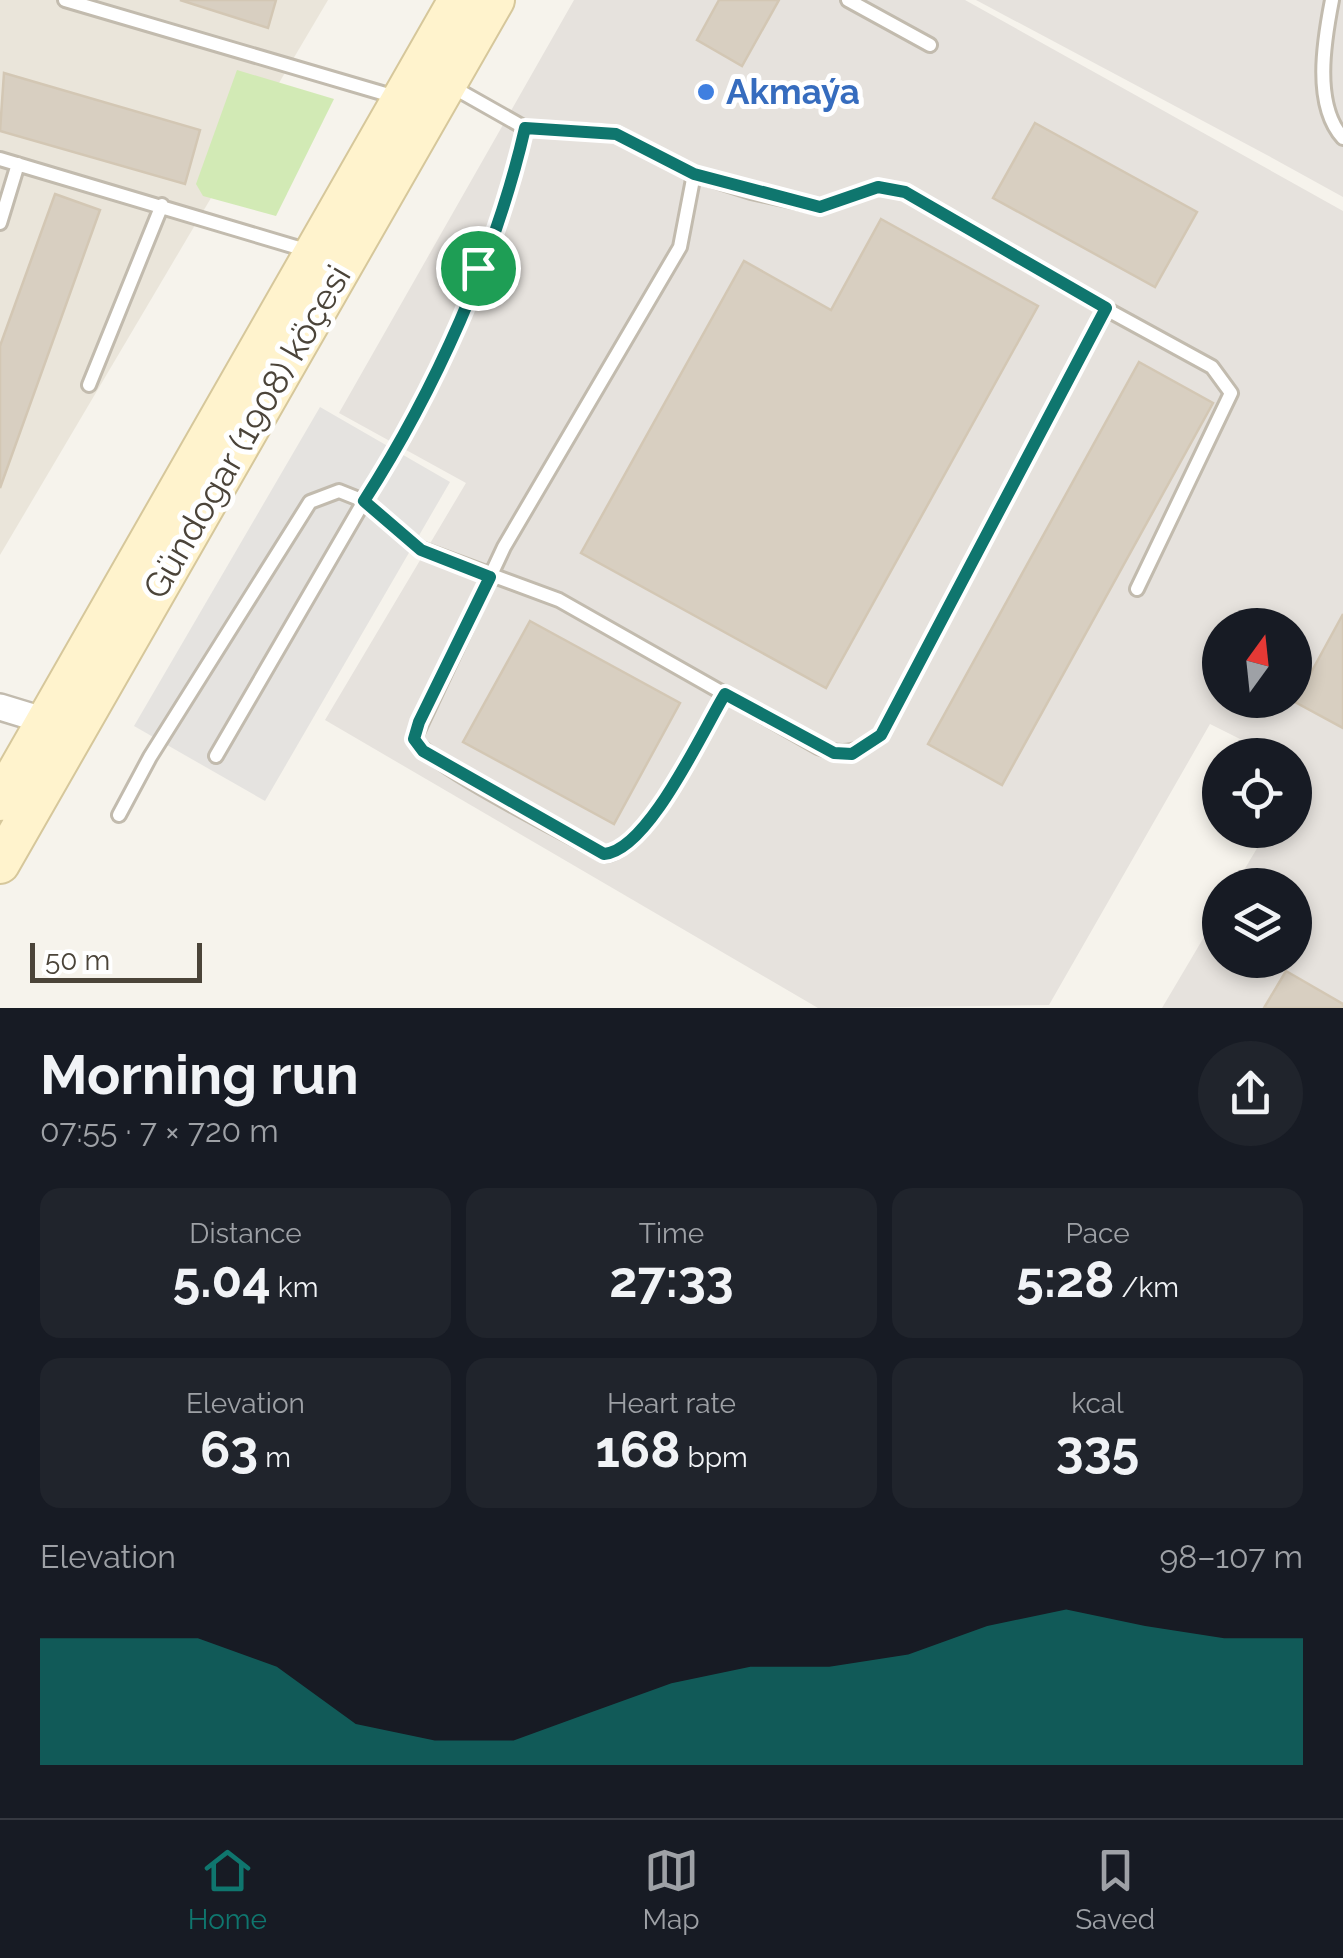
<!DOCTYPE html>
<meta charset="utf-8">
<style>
:root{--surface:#171b24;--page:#20242c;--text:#f1f3f6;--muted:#9ea1a6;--line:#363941;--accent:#0f766e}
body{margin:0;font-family:Raleway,sans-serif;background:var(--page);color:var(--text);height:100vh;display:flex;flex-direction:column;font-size:38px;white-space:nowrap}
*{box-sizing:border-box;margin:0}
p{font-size:32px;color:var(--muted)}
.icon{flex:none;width:55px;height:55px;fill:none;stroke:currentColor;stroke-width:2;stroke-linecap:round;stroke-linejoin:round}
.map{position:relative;height:1008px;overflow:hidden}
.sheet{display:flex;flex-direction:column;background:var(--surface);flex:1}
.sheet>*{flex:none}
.needle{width:65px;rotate:15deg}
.fabs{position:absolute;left:1202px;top:608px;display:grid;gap:20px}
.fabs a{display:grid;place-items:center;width:110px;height:110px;border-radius:50%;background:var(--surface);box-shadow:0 5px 15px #0003;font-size:50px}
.scale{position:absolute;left:30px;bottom:25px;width:172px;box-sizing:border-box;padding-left:10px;border:5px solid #4b4439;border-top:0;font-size:28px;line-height:35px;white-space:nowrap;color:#4b4439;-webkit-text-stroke:8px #fff;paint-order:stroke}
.pin{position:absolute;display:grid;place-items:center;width:85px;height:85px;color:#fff;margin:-42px;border:5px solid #fff;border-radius:50%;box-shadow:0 2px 10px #0007}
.round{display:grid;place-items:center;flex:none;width:105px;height:105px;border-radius:52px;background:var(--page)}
.headline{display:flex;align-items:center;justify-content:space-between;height:170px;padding:0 40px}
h1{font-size:55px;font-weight:700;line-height:75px}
.figures{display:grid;grid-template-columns:repeat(3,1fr);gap:15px;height:170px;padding:10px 40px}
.figures div{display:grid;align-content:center;border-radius:20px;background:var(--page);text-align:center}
.figures b{font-size:50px;font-weight:700}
.figures small{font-size:28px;font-weight:400}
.figures p{font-size:28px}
.chart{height:280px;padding:20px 40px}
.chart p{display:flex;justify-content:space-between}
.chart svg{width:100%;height:180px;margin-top:10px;fill:var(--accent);opacity:.7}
.tabs{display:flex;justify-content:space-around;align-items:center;height:140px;border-top:2px solid var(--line);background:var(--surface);font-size:28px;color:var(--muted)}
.tabs a{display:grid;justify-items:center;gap:5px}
.tabs .on{color:var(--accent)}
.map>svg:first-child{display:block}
.residential{fill:#eae5da}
.industrial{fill:#e6e2dd;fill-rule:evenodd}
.green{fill:#d2eab5}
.parking{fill:#e5e3e0}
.building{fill:#d8cfc1;stroke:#d3c7b4;stroke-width:2.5}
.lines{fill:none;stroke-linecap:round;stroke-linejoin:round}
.lane-casing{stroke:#c2bbae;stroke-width:18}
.street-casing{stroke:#c2bbae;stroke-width:30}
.secondary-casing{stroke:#d6c79b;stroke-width:42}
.lane{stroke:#fff;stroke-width:12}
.street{stroke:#fff;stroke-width:25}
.secondary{stroke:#fff3cd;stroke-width:38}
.route-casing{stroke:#fff;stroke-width:20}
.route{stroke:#0f766e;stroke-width:12}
.shop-dot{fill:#3f7fe0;stroke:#fff;stroke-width:4}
.labels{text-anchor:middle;stroke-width:10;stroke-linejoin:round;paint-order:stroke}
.shop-label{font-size:35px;font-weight:bold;fill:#366cbe;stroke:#fff;text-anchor:start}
.street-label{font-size:35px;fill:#4b4439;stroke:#fff}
</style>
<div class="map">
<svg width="1343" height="1008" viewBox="0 0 1343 1008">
<rect width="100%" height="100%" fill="#f6f3ec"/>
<!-- residential -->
<path class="residential" d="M0 0H328L0 555Z"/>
<!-- industrial -->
<path class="industrial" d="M574 0H965L1343 211V1008H1162L1220 910V960H1295V885H1235L1268 830H1295V784L1303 771 1295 766V755H1272L1210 724 1049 1005 818 1008 325 720 466 483 339 413ZM1220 625H1295V700H1220Z
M976 0H1343V197L1265 154Z"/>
<!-- green -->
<path class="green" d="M237 70 334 99 276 216 203 196 196 184Z"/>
<!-- parking -->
<path class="parking" d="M320 407 450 482 265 801 134 726Z"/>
<!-- building -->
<path class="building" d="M180 0H276L268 28Z
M719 0H779L742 66 697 40Z
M4 73 200 130 185 184 0 131Z
M1035 123 1197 212 1155 287 993 198Z
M55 194 100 210 0 488V346Z
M881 219 1038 306 826 688 581 553 744 261 831 310Z
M1139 362 1213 403 1002 785 928 744Z
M1343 614V728L1295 702Z
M530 621 680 703 614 824 463 742Z
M1286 971 1343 1004V1008H1264Z"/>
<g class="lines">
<defs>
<path id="lane" d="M65 0 399 98
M848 0 930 45
M1332 0C1324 41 1313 105 1343 138
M0 159 309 251
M694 174 680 247 504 547 414 739C435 769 565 832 604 855 648 852 702 732 725 694
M0 223 18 164
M1106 309 1212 367 1231 393 1137 589
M89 385 162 205
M216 756 364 501 421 549 559 600 818 747C845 757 859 752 881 735L1106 309 905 192 877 187 820 207 751 192 694 174 616 133 525 128 449 85
M119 815 150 757 310 502 339 491 364 501C434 391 496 255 525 128"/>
<path id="street" d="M0 707 46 721"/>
<path id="secondary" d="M0 801 458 0
M0 864 495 0"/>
</defs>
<!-- lane casing -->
<use href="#lane" class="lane-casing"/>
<!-- street casing -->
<use href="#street" class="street-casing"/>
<!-- secondary casing -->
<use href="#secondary" class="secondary-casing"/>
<!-- lane -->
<use href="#lane" class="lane"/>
<!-- street -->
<use href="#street" class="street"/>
<!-- secondary -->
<use href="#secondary" class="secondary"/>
</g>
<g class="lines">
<defs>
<path id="route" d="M525 128 616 134 694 174 820 207 878 187 905 192 1106 308 881 735 852 754 834 753 725 694C702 732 648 851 604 854L423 751 414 739 419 722 490 577 421 550 364 501C434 392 496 255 525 128Z"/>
</defs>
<!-- route casing -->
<use href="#route" class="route-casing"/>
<!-- route -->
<use href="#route" class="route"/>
</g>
<!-- markers -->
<circle class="shop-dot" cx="706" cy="92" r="10"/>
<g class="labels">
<!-- shop labels -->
<g class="shop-label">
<text x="726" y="104">Аkmaýa</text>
</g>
<!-- street labels -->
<g class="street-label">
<text transform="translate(247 432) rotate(-60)" y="12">Gündogar (1908) köçesi</text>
</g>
</g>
</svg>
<div class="fabs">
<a><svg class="needle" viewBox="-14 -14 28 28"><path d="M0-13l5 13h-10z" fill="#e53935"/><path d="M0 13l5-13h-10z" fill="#9ea1a6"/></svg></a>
<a><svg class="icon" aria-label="locate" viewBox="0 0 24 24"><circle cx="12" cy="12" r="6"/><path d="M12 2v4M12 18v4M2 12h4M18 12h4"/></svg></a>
<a><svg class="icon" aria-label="layers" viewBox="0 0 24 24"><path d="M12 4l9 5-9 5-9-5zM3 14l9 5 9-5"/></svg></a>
</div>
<div class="scale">50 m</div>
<div class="pin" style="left:478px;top:268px;background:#1e9e55"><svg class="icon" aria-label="arrive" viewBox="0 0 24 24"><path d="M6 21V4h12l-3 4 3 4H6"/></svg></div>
</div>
<section class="sheet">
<div class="headline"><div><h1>Morning run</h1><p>07:55 · 7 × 720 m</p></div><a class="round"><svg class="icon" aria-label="share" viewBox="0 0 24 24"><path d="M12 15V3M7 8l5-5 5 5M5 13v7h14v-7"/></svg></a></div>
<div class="figures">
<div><p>Distance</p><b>5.04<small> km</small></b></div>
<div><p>Time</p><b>27:33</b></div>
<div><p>Pace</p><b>5:28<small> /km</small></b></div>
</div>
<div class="figures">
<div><p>Elevation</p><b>63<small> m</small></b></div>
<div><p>Heart rate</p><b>168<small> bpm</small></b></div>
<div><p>kcal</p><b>335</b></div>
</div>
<div class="chart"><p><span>Elevation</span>98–107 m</p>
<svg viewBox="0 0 160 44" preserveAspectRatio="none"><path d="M0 44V13L10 13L20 13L30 20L40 34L50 38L60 38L70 31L80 24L90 20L100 20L110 17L120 10L130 6L140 10L150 13L160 13V44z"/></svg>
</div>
</section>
<nav class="tabs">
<a class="on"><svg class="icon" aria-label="home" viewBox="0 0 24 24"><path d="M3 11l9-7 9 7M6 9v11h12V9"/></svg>Home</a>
<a><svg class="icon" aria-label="map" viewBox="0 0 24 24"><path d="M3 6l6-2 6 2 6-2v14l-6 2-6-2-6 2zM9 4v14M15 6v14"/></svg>Map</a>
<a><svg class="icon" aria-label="saved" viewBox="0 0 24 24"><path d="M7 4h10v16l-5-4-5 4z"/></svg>Saved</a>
</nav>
